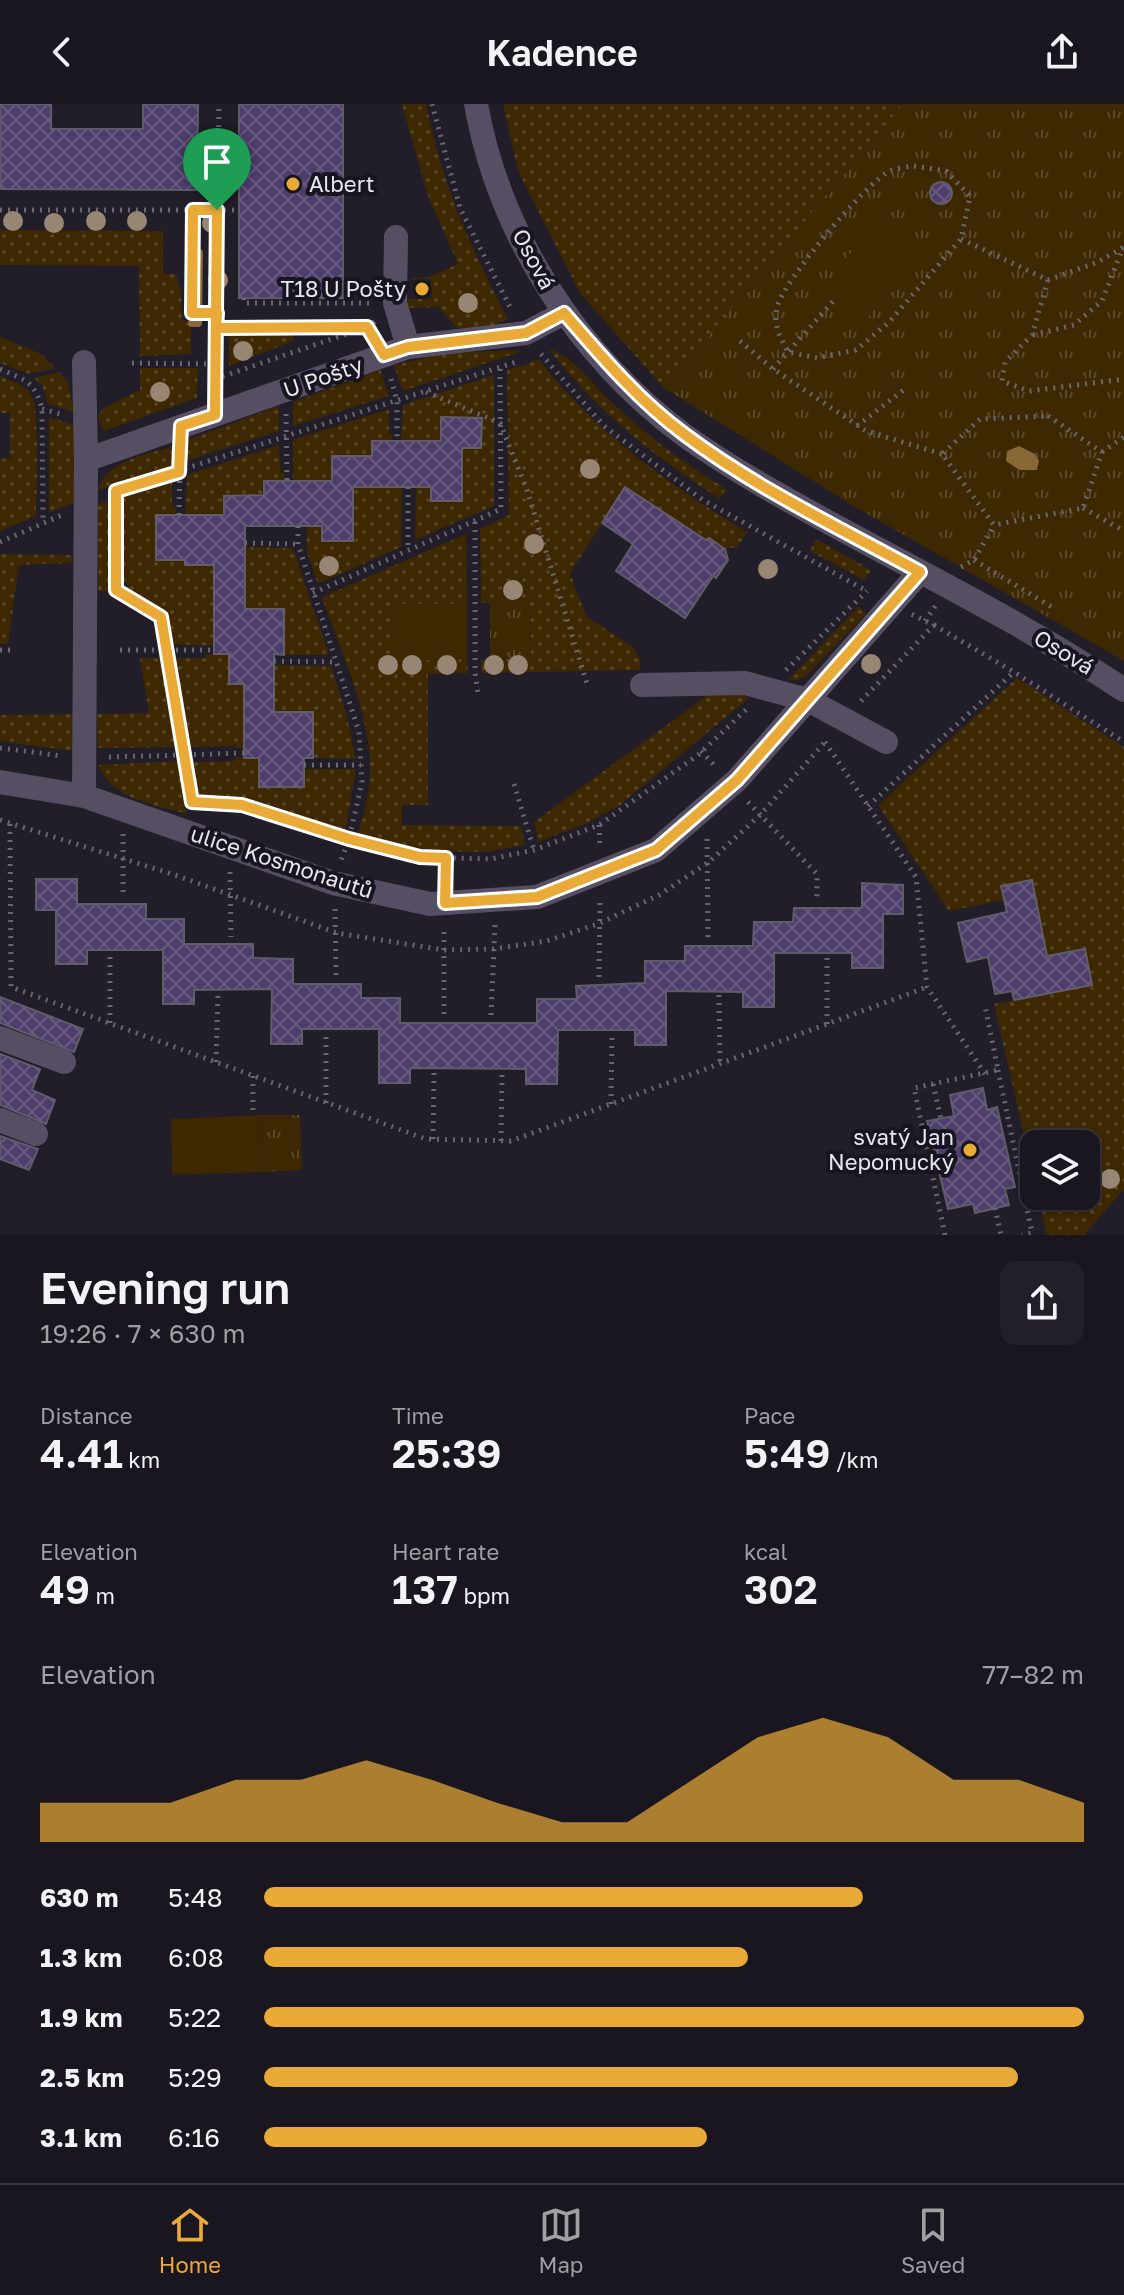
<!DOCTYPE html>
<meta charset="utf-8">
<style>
:root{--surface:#19161f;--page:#221f28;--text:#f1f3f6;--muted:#9f9fa4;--line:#37353d;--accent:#e9aa38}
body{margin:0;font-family:"Golos Text",sans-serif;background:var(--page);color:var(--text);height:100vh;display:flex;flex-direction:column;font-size:30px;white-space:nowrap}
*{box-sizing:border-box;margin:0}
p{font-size:26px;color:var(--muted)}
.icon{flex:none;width:44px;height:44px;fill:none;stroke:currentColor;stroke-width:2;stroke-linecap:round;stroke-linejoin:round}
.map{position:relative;height:1131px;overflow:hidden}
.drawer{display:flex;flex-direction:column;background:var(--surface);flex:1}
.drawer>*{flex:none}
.controls{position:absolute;left:1020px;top:1026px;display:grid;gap:16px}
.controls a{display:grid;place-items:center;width:80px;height:80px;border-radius:16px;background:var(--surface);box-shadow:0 2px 6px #0004,0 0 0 2px var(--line);font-size:40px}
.pin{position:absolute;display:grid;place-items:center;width:68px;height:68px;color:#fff;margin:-82px -34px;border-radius:50% 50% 50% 0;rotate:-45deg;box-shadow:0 0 8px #0007}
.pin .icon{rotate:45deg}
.round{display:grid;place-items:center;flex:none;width:84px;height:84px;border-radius:16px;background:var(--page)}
.overview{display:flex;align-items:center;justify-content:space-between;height:136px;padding:0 40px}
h1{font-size:44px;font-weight:600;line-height:60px}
.stats{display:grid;grid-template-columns:repeat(3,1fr);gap:12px;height:136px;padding:8px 40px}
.stats div{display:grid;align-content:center}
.stats b{font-size:40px;font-weight:600}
.stats small{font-size:22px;font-weight:400}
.stats p{font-size:22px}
.chart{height:224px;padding:16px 40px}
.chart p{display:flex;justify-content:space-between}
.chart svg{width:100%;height:144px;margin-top:8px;fill:var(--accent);opacity:.7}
ul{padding:0 40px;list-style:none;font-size:26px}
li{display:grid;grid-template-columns:128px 96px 1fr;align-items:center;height:60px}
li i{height:20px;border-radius:10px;background:var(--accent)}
header{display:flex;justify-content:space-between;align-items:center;height:104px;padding:0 40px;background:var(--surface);font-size:36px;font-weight:600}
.tabs{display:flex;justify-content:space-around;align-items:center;height:112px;border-top:2px solid var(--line);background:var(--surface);font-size:22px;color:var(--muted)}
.tabs a{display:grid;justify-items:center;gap:4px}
.tabs .selected{color:var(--accent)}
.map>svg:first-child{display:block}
.grass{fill:url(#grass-dots)}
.park{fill:url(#park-tufts)}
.garden{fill:#3d2802}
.water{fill:#876836}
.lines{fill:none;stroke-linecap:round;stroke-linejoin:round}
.stream{stroke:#876836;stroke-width:8}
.building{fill:url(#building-cross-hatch);stroke:#605c6a;stroke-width:2}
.path{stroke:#6a6671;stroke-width:5;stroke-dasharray:2 6;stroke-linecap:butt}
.minor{stroke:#564f64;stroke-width:24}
.tree{fill:#978673}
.route-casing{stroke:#fff;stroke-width:16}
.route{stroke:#e9aa38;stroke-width:10}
.poi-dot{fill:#e9aa38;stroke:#181420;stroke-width:3}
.labels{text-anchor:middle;stroke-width:8;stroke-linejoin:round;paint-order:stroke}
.poi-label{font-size:22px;fill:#e8e6ee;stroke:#181420;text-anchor:end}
.street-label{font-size:22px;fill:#e8e6ee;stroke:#181420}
</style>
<header><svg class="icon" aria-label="back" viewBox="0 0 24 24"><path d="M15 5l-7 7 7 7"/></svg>Kadence<svg class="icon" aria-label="share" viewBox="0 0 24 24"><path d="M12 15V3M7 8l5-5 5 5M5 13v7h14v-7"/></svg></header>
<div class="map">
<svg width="1124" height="1131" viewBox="0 0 1124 1131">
<defs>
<pattern id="grass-dots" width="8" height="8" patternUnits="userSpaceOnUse" patternTransform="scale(2)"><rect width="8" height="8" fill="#3d2802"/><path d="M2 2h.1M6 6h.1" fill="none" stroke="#594727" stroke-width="1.8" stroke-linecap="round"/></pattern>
<pattern id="park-tufts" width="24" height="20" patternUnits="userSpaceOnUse" patternTransform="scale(2)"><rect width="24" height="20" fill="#3d2802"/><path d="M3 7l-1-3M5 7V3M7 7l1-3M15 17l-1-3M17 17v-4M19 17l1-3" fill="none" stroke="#594727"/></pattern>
<pattern id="building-cross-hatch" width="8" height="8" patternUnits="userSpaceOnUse" patternTransform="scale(2)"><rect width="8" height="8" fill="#4d3d6b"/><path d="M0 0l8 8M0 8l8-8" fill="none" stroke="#675980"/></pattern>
</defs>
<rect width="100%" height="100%" fill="#211d29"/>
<!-- grass -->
<path class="grass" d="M402 0H426C442 79 470 144 508 215L490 223 457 224 438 203 409 204 407 195H432L430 175 411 176 412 174 429 173 458 160 428 92Z
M503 0H903L664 284 580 189 518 67Z
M0 126 163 127V170H176L181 189 182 217 191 218V250L140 252 139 162 0 161Z
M293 228V237L229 262V229Z
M0 233 41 250 55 264 29 270 0 259Z
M549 245C575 254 588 275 606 293 618 305 632 316 644 327 670 349 698 367 726 385L720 395C655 353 596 307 549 245Z
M517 246 520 248 403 287 394 261 448 249Z
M539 256C597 329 668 380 747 428L737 443 725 445 709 434 706 436 625 384 570 469 586 512 633 543 641 558 640 566 482 569 481 556 531 554 530 498 481 499 480 425 509 411 507 266Z
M140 264H198L197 294 104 327 98 314 102 305 140 286Z
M381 266 388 292 293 322V298Z
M59 268 68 278 74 308 48 300 43 283 34 274Z
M494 271V402L415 436 416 383H431L432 397H462V344H481L482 315 441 313V342L401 337 403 301Z
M0 272C11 277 27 281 32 292 40 309 36 389 36 412L0 427V355L10 354V309H0Z
M279 302V327L186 357 187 336Z
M389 305V330H392L393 337 332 382 293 377V336Z
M49 313 74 321V399L49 408Z
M279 341 281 369 284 370V377H264V391L224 392V420L185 411 187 371Z
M173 342V362L98 386C106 356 147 351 173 342Z
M172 376V403L176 404V411L156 412V456H185V461H214V542L173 540 167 509 128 485 123 472V392Z
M353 383H402L401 443 318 480 307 448V422H322L323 437H353Z
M111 396 110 487H98V400Z
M466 430 467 500H392V557L467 555 468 569 428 570V701H402V721L521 722 525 741C509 743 492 748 475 748 435 748 396 741 357 733 364 711 370 689 370 666 372 614 339 543 322 493Z
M816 435 871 466 864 476 810 447Z
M245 443 293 444 329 551H284V505H245Z
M0 450 73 451 72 459 19 461 8 540H0Z
M859 502 866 510 805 573 798 576H788Z
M206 550H229V579L244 580V644H236L235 642 190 643 175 554H205Z
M140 554H162L175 643 98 644 97 610 149 609Z
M274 561 331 562 346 609 356 655 313 654V609L274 608Z
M1017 574 1124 643V1085L1084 1131H1047L1038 1092H1086V1040H1034V1075L994 900 1055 888 1032 776 1002 782 1004 796 949 807 878 701Z
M735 587 749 594 620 701 585 720 538 738 534 718 708 591Z
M73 610V647L0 637V611Z
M236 653 259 654V683H303L304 665H356L345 728 256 697 198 691 193 658 235 657Z
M178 657 187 710C153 700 113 696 98 661Z"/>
<!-- park -->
<path class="park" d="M903 0H1124V557L850 400 664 284Z
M530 498 531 554H490V499Z
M260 1011H300L302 1066 262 1068Z"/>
<!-- garden -->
<path class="garden" d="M878 111 920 141 865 217 823 186Z
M391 500H467V555L392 557Z
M260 1011 262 1068 172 1071 171 1015Z"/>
<!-- water -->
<path class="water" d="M1019 342 1035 350 1039 357 1037 366H1019L1006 357 1007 347Z"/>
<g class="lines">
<!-- stream -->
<path class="stream" d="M192 219H198L199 149"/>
</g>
<!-- building -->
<path class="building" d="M0 0H51V25H143V0H198L197 86 0 85Z
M239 0H343V194H239Z
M930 89a11 11 0 1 1 22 0a11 11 0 1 1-22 0Z
M441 313 482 314 481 344H462V397H431V383H353V437H322V422H245V505H284V551L274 550V608H313V654H304V683H259V654H244V580H229V550H214V461H185V456H156V411H224V392L264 391V377H332V352H372V337H441Z
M625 383 706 436 709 434 725 445 728 456 716 474 713 472 685 514 616 467 633 440 602 419Z
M36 775H77V800H146V815H184V840H253V854L293 855V880H361V894H400V919H537V895H577L576 882 645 879V857H685V842H753L754 818H793L794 804H862V779L903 781V810H883V864H852V849H774V903H743V888L666 887V941H635V926H558L557 980H526V965L410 964V979H379V925H302V940H271L272 885 194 886V900H163V846H87V860H56V806H36Z
M1032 776 1047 852 1085 845 1092 881 1014 896 1012 887 995 890 988 853 967 858 958 819 1007 808 1001 782Z
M0 893 83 925 74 948 0 919Z
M0 950 40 965 32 986 55 996 46 1020 0 1001Z
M983 984 987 1006 997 1003 1015 1083 1005 1085 1009 1101 975 1109 973 1100 948 1105 927 1017 954 1012 950 991Z
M0 1032 38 1045 29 1066 0 1055Z"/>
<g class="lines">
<!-- path -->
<path class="path" d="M432 0 460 104 512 207
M914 62 946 67 970 92 961 135 889 218 856 246 817 254 788 248C780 233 773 221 777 203 783 178 867 77 890 67 897 64 907 63 914 62Z
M0 106H239
M193 106 192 209H217
M961 135 1048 176 1098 158 1124 143
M1048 176 1032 231 1005 258 1002 277 1029 287 1124 275
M244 194V199H371
M216 224 367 223 371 230
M1033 231 1074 221 1102 197 1123 143
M740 237 773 265 866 327 942 350
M541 250 604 322 703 396 865 486
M132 259 216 260
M0 265C25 276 35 277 42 305L43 419
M773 265 835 195
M215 275 367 223 376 217
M391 275 397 297V337
M215 287 219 0
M426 288 500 319 527 386 588 583
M42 305 60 310
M286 310 287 377
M1048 312 1102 348 1083 404 994 421 942 350 980 315Z
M857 322 906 284
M1102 348 1124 333
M408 383V447
M1083 404 1124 427
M179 411 180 347
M475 418V569L478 589
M298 422V440L359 628 362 678 349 735 341 757
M0 438 62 411
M245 439 298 440
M974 456 1055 505
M961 463 974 456 994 421
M313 489 501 405 500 264
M925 517 936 501
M934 521 1014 568 1124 638
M0 546H12
M120 546H214
M274 557 336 558
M786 566 867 487
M861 597 934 521 911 510
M825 638 916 773 927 883 985 970
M0 644 62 652
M701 647 717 664
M244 649 184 651 161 513 116 486V387L516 258
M109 653 184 651 192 698 242 701 349 735 420 753 491 755 534 746 599 721 698 651 748 604
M304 661H361
M514 680 534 746
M748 698 817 770V795
M868 702 1014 568
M0 716 175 771 337 829 444 846 493 845 547 837 600 819 659 791 709 758 760 711 824 639
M10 720 11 883 426 1035 511 1037 927 883
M599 721 600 744
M123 730V793
M707 735 708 834
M230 768 231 833
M445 777 446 754
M335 805 336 872
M599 873 600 794
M719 891 720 960
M444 910V823
M491 911 495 821
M110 919V850
M827 920V853
M216 958 218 890
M998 966 1032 1129 1022 1131
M253 972V1012
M933 980 941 1015
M326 999V928
M611 1000 612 930
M433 1035 434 969
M501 1037 502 969
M995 1104 1001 1131
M945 1131 914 984 998 966 985 902"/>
<!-- minor -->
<path class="minor" d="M476 0C499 130 578 252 684 331 737 369 793 399 850 430 943 480 1036 527 1124 586
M396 133 395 199 408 243
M84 258 86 356
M642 581 745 579 808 596 886 638
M0 678 84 692 333 779 430 800 537 793 656 746 737 676 920 468
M84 692 86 356 408 243 526 229 564 209
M0 934 64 958
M0 1016 36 1030"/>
</g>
<!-- trees -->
<g class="tree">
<circle cx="215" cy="63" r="10"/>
<circle cx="13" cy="117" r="10"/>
<circle cx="96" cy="117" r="10"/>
<circle cx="137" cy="117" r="10"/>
<circle cx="54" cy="119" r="10"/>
<circle cx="212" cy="119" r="10"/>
<circle cx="218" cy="176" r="10"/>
<circle cx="468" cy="199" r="10"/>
<circle cx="243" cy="247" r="10"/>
<circle cx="160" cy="288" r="10"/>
<circle cx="590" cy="365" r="10"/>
<circle cx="534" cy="440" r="10"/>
<circle cx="329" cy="462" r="10"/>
<circle cx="768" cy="465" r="10"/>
<circle cx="513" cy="486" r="10"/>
<circle cx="871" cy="560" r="10"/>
<circle cx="388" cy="561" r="10"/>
<circle cx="412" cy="561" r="10"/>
<circle cx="447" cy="561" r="10"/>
<circle cx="494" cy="561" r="10"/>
<circle cx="518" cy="561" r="10"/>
<circle cx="1110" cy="1075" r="10"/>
</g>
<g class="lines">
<defs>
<path id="route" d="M217 106 215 311 181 322 179 368 116 387V486L161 513 192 698 242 701 349 735 420 753 446 754 445 799 537 793 656 746 737 676 920 468C840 424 757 385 684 330 638 296 601 252 564 209L526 229 408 243 384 251 367 223 216 224 217 209H192L193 106H217"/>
</defs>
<!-- route casing -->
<use href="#route" class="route-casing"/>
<!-- route -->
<use href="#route" class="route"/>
</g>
<!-- markers -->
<g class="poi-dot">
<circle cx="293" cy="80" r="8"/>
<circle cx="422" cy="185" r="8"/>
<circle cx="970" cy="1046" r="8"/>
</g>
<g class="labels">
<!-- poi labels -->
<g class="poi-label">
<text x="309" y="88" text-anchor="start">Albert</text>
<text x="406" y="193">T18 U Pošty</text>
<text x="954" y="1041">svatý Jan<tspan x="954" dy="25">Nepomucký</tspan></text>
</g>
<!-- street labels -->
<g class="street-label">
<text transform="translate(534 155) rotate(62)" y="8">Osová</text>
<text transform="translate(323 273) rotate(-19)" y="8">U Pošty</text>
<text transform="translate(1064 548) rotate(31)" y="8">Osová</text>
<text transform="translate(282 758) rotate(18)" y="8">ulice Kosmonautů</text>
</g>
</g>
</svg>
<div class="controls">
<a><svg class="icon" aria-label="layers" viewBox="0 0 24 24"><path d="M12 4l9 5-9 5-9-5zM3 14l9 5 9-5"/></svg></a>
</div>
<div class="pin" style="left:217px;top:106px;background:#1e9e55"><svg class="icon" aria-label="arrive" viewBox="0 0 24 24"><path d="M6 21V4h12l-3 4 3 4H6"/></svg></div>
</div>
<section class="drawer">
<div class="overview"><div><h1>Evening run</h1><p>19:26 · 7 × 630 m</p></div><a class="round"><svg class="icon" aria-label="share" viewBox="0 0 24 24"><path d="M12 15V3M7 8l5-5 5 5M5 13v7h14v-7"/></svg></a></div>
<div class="stats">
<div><p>Distance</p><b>4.41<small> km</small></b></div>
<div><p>Time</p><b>25:39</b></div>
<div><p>Pace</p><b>5:49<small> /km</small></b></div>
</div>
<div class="stats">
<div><p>Elevation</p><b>49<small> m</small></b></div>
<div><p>Heart rate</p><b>137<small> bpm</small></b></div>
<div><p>kcal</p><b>302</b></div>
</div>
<div class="chart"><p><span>Elevation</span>77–82 m</p>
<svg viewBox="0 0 160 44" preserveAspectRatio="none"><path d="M0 44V32L10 32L20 32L30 25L40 25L50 19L60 25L70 32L80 38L90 38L100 25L110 12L120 6L130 12L140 25L150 25L160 32V44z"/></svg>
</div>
<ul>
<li><b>630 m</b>5:48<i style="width:73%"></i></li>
<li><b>1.3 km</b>6:08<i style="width:59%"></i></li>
<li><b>1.9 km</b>5:22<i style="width:100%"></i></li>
<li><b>2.5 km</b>5:29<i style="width:92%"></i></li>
<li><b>3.1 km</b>6:16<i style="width:54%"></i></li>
</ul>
</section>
<nav class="tabs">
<a class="selected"><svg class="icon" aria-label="home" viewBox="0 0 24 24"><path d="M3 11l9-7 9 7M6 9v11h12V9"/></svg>Home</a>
<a><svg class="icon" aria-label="map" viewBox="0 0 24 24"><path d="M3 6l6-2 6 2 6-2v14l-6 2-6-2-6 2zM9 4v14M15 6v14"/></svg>Map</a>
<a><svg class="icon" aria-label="saved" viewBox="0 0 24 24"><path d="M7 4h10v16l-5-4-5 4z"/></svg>Saved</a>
</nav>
